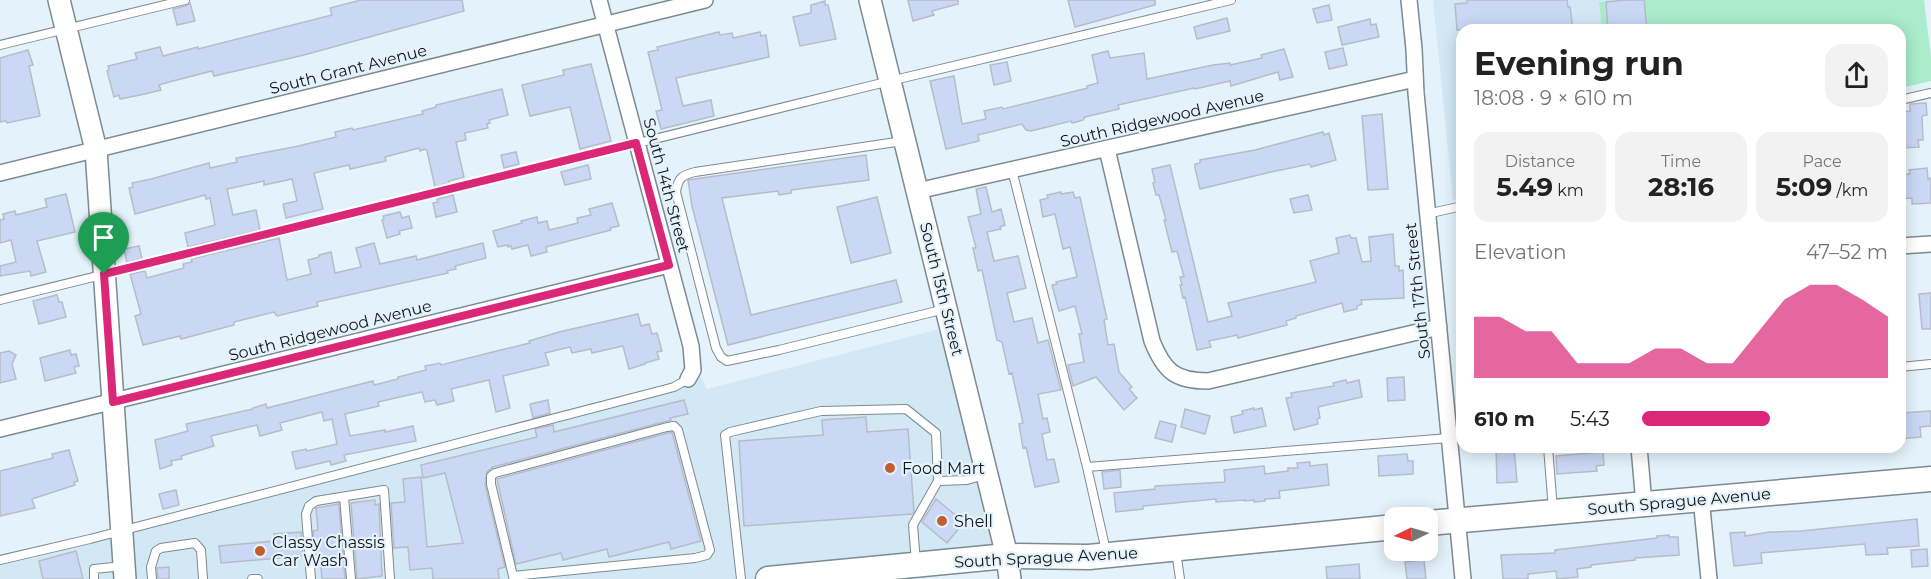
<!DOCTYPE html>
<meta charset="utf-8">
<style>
:root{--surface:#fff;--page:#f2f2f2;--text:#222;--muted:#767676;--accent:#db2777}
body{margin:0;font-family:Montserrat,sans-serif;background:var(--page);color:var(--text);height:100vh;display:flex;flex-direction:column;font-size:22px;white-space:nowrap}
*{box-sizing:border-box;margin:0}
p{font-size:20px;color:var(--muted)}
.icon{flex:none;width:33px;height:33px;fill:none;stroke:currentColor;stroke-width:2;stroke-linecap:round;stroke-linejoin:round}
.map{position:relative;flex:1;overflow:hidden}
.drawer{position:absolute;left:1456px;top:24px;width:450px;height:429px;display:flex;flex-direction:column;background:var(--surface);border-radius:18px;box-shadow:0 3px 15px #0003}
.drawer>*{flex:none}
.needle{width:39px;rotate:265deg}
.buttons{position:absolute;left:1384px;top:507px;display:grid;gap:12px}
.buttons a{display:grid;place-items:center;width:54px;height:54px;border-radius:12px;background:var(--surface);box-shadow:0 3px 15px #0003;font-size:30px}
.pin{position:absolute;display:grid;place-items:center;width:51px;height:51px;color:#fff;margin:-62px -26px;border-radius:50% 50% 50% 0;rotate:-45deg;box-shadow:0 0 6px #0007}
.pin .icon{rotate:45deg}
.round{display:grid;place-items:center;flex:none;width:63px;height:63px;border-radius:18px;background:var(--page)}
.headline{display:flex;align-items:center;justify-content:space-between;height:102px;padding:0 18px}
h1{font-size:33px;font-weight:700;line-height:45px}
.figures{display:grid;grid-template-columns:repeat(3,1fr);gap:9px;height:102px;padding:6px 18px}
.figures div{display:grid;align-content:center;border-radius:15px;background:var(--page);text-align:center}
.figures b{font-size:26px;font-weight:700}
.figures small{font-size:16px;font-weight:400}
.figures p{font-size:16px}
.chart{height:168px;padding:12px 18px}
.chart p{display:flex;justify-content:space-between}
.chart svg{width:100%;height:108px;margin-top:6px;fill:var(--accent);opacity:.7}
ul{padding:0 18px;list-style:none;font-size:20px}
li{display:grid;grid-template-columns:96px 72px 1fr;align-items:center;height:45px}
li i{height:15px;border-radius:8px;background:var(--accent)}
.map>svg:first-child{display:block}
.built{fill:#d2e9f5}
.green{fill:#aaeccb}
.building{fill:#cad8f5;stroke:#b6bcc8;stroke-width:1.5}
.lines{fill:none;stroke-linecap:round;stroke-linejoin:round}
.lane-casing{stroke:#7c8a91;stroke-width:10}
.street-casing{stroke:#7c8a91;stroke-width:18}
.secondary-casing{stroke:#7c8a91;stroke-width:24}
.primary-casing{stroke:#7c8a91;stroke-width:27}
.lane{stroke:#fff;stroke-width:8}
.street{stroke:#fff;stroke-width:15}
.secondary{stroke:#fff;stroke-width:21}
.primary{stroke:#fff;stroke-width:24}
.route-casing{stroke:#fff;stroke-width:12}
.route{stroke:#db2777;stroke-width:8}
.poi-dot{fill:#c25d2d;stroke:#e4f3fb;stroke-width:2}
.labels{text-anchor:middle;stroke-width:4.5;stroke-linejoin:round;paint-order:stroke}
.street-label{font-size:16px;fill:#101518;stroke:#e4f3fb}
.poi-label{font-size:16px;fill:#101518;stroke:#e4f3fb;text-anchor:start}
</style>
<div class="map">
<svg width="1931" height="579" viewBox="0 0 1931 579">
<rect width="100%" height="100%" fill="#e4f3fb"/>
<!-- built -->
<path class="built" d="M1433 0H1620L1599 2 1602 30H1462V197L1453 200Z
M951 326 1007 556 768 579H0V558L674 387 694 363 707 389Z"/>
<!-- green -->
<path class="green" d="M1620 0H1924L1931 57V81L1901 88 1900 30H1602L1599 2Z"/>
<!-- building -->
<path class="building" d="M361 0H462L464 11 304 55 214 76 212 71 169 82 159 85 161 90 145 94 120 99 119 95 114 97 107 71 109 70 108 66 137 59 135 53 160 47 163 56 198 47V49L332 15 330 8Z
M908 0H958V4L932 11 934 15 913 21Z
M1068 0H1155V5L1075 27Z
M1467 0H1567L1568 7H1570L1573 30H1457L1455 4 1467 3Z
M1625 0H1644L1647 30H1608L1606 2Z
M825 1V5H828L836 39 800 46 793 17 811 13V5Z
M190 3 195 21 177 25 173 9 186 6Z
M1329 5 1332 20 1317 23 1313 9Z
M1227 18 1230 31 1197 39 1194 27Z
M1370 19 1371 25 1376 24 1379 37 1342 45 1338 27Z
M719 32 720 35 732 33 733 38 760 32 761 36 766 35 769 57 676 78 683 106 711 100 714 116 661 129 656 111 662 110 648 52 658 50 657 47Z
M1343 48 1347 65 1329 69 1325 52Z
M1284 49 1293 77 1280 80 1278 72 1231 86 1230 81 1195 89 1194 88 1118 105 1119 109 1085 117 1083 120 1072 123 1071 121 1031 131 1026 130 1022 124 978 135 979 141 946 149 930 81 954 76 962 124 986 119 984 111 1002 107 1003 109 1088 88 1087 86 1098 83 1092 55 1108 51 1110 58 1144 53 1147 79 1213 65 1230 63V65L1262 58 1261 55Z
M28 50 33 65 29 66 40 116 7 123 6 121 0 122V58Z
M1007 62 1011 81 994 85 990 65Z
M591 64 611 141 580 149 570 107 530 116 522 85 564 75 563 70Z
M502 89 508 115 489 120 490 123 487 124 488 128 465 133 466 140 456 142 464 177 449 181V183L435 187 427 151 425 149 420 151 419 148 385 157 386 161 350 169 349 165 314 173 323 209 286 218 283 204 297 201 292 179 264 185V181L227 189 233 215 256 210 260 230 188 247 185 233 215 225 210 198 206 199 205 195 135 214 129 188 133 187 132 183 151 179 209 163 210 168 237 162 236 158 294 147 336 137 335 132 352 128 353 130 423 114 422 111 436 107V105Z
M1926 103 1927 115 1922 116 1923 140H1918L1919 147 1900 148V112L1910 111V104Z
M1382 114 1388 189 1368 190 1362 116Z
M1323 132 1324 135 1329 133 1336 160 1311 167 1310 164 1271 172 1200 189 1195 168V164L1200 163V160L1255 150Z
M516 152 519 164 504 168 501 155Z
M866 155 869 180 791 190V193L779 195 778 191 722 198 751 315 896 280 902 302 728 345 692 206 688 180Z
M588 165 591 179 565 185 561 172Z
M1170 165 1208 322 1232 316 1228 303 1316 282 1310 261 1339 253 1336 238 1350 235 1351 238H1356L1362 262 1371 261 1369 237 1393 234 1395 266H1399V271L1403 270 1404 298 1361 300 1362 304 1357 306V309L1344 312 1342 303 1296 316V318L1286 321 1287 325 1238 338 1237 335 1209 341 1211 347 1197 350 1185 297 1183 298 1180 285H1182L1180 277H1184L1177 251 1172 252 1164 220H1166L1159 195H1156L1153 183 1155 182 1152 169Z
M1927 168 1928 179 1931 178V203L1912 204V198L1900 199V174H1910L1909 170Z
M986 187 992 212 1001 209 1005 225 1000 227 1001 229 987 232 994 261 1018 256 1026 288 1007 293 1014 322 1032 318 1038 343 1048 340 1061 390 1038 394 1043 419 1047 418 1050 432 1042 434 1047 460 1054 459 1059 482 1035 487 1026 447 1023 448 1019 424 1023 423 1012 373 1009 374 1002 342 997 340 982 270 978 271 973 248H976L968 217 981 214 976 189Z
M1061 192V194L1073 192 1075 198 1080 197 1107 319 1104 320 1108 345 1114 344 1119 372 1132 387 1129 389 1137 398 1124 410 1096 377 1073 386 1068 365 1084 362 1079 334H1082L1075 306 1059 311 1052 285 1057 284 1056 282 1077 277 1070 247 1063 249 1055 214 1043 217 1040 200 1048 198 1047 195Z
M66 194 75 232 37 241 46 272 31 276 30 271 0 276V266L16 262 11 240 0 243V220L4 219 3 214 15 211 16 215 47 207 45 199Z
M453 195 457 212 436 217 433 203 438 202 437 199Z
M1308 195 1312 210 1294 213 1290 199Z
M877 197 891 253 851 263 837 207Z
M612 203 619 226 610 228 611 230 546 247 547 252 531 256 528 245 512 249 511 246 508 247V245L498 247 493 231 522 223 521 221 537 217 538 223 547 221 549 230 578 223 577 218 591 215 589 209Z
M400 212 402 218 409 216 412 228 399 231 400 234 387 238 382 220 384 219 383 216Z
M279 238 287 280 311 274 308 260 319 257V255L331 252 335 273 361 267 356 248 374 243 380 264 416 256 417 260 483 243 486 258 455 266 456 269 447 271 448 273 317 302 318 306 277 316 274 312 234 322V325L181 339 180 336 143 345 135 316 141 314 130 274 145 271 147 278 184 268 183 264 192 262 191 259Z
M139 246 142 259 127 263 124 249Z
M1931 293V329H1922L1919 294Z
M57 295 59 302H62L66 317 39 324 33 301Z
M638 314 641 326 649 324 652 334 657 333 662 351 657 352 659 359 645 363V364L629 369 623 346 592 353 591 349 572 353 570 347 545 353 549 365 503 376 510 408 496 412 489 380 451 389 454 401 437 405 435 400 425 402 422 392 378 402 379 406 345 414 350 436 385 430V432L413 426 416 441 344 455 346 461 331 465 330 461 296 469 292 452 306 449 307 451 337 444 332 419 324 421 322 412 280 423 282 430 260 436 257 425 211 436 214 446 181 456 182 459 171 461 172 465 160 469 155 440 188 431 186 424 253 409V408L266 404 267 408 373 381 374 385 398 379V377L426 370 425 366 440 363 441 365 501 350 530 343 529 341 559 332Z
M70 350 71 355 76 354 79 366 74 367 76 373 45 381 40 358Z
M9 351 16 355 12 364 16 379 0 383V353Z
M1404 377 1405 400 1388 401 1387 378Z
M1346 380 1347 383 1359 380 1362 397 1318 407 1320 418 1317 419 1318 424 1294 430 1286 398 1292 397 1291 393 1334 386 1333 383Z
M548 400 550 413 533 418 530 404Z
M684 400 688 414 670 418 671 420 493 467 487 472 485 485 505 567 498 569 499 579H433L432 568 410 570 408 547 394 548 391 503 405 502 403 479 421 477 427 547 463 543 445 473 423 478 421 465 537 437 535 429 553 425 554 432Z
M1254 408V410L1262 408 1266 426 1234 433 1231 417 1243 414 1242 411Z
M1185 409 1210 416 1205 434 1181 427Z
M1931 411V426L1920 427 1921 437 1900 439V413Z
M866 417 867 432 908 429 914 512 912 514 744 526 739 441 823 435 822 420Z
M1160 421 1176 425 1172 442 1155 438Z
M672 432 701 541 671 549 669 542 609 557 607 549 563 560 561 553 516 564 497 479Z
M1496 447H1514L1517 482 1497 483Z
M69 450 78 481 74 482 75 485 32 499 35 508 0 516V471L53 458 52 454Z
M1603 452 1604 465 1596 466 1597 471 1557 474 1556 456Z
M1407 454 1408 461H1413V474L1379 476 1378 456Z
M1310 462V466L1327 464 1329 485 1279 491 1280 498 1265 499V501L1254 502V500L1245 501V500L1216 502V499L1143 506V509L1116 512 1114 493 1155 489V486L1225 482 1224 470 1264 466 1265 474 1288 471V468H1298L1297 463Z
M1120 470 1121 487 1104 489 1102 472Z
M176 490 179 505 163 509 159 494Z
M936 499 964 522 947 543 922 522Z
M375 500V505L379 504 382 576 357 579 351 503Z
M339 504 345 579H322L320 555H315L313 531 318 530 316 508Z
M1917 519 1919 546 1887 548 1888 554 1866 555 1865 544 1761 553 1762 563 1734 566 1730 533 1745 532V536L1770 532 1801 531Z
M301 532 303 556 221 563 219 546 275 541 274 534Z
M1669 535V537H1678L1679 555 1635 558V560L1591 565V567L1577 569 1578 577 1557 579 1556 571 1528 574V579H1503L1501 555 1555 553V550L1657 538V536Z
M1927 549 1928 566 1912 567 1911 550Z
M76 551 83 579H43L39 561Z
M1424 560 1426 579H1407L1405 562Z
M1359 564 1360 579H1327L1326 567Z
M169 567V579H158L157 568Z"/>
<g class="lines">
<defs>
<path id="lane" d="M0 45 185 0
M1900 100 1931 93
M903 141 695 172C682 175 678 178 676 192L716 348 721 357 727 361 779 350 945 309
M1012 170 1087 467 1106 551
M1427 214 1462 206
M0 300 890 81 1231 0
M1900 367 1931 364
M1548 447 1553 510
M1087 467 1449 438
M938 481 967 480 984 475
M344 497 351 579
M1176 551 1180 579
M0 560 90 539 659 391 674 387 688 379
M513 576 695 558 707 555 710 550 678 430 674 426 667 427 495 473 491 476V484L513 576 514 579
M94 579V569L123 566
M152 579 151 567 156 551 161 548 195 543 201 550 203 579
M252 579H258
M311 579 306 514 309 506 316 501 384 490 390 579
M741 579 725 435 730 432 821 411 906 409 936 433 938 481 913 525 916 563"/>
<path id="street" d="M599 0 691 346 693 370 688 379
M1409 0 1414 49 1416 93 1463 579
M1107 149 1152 341C1164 371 1175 381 1208 381L1439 327
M0 173 705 0
M917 191 1415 79
M1900 246 1931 244
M0 429 669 265
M1639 447 1644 504
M1701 498 1709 579"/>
<path id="secondary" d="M59 0 96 150 125 579
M870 0 1007 556 1010 579"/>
<path id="primary" d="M1428 523 1931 479
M768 579 1007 556 1089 557 1395 527"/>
</defs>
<!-- lane casing -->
<use href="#lane" class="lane-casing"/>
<!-- street casing -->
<use href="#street" class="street-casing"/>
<!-- secondary casing -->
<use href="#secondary" class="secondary-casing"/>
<!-- primary casing -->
<use href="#primary" class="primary-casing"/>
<!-- lane -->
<use href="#lane" class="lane"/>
<!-- street -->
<use href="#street" class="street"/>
<!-- secondary -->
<use href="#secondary" class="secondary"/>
<!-- primary -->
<use href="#primary" class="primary"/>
</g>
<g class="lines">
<defs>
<path id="route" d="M636 143 669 265 113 402 104 274Z"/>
</defs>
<!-- route casing -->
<use href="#route" class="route-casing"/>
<!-- route -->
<use href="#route" class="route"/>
</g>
<!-- markers -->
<g class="poi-dot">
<circle cx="890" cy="468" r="6"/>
<circle cx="942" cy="521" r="6"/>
<circle cx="260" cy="551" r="6"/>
</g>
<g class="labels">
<!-- street labels -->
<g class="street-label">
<text transform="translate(348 69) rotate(-14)" y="6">South Grant Avenue</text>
<text transform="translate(1162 118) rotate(-13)" y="6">South Ridgewood Avenue</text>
<text transform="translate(667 185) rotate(75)" y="6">South 14th Street</text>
<text transform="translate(942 289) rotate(76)" y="6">South 15th Street</text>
<text transform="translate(1417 291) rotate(-96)" y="6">South 17th Street</text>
<text transform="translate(330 330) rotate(-14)" y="6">South Ridgewood Avenue</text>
<text transform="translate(1679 501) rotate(-5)" y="6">South Sprague Avenue</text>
<text transform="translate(1046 557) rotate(-3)" y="6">South Sprague Avenue</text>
</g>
<!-- poi labels -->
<g class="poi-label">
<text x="902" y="474">Food Mart</text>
<text x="954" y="527">Shell</text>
<text x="272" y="548">Classy Chassis<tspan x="272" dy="18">Car Wash</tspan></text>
</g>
</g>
</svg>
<div class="buttons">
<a><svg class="needle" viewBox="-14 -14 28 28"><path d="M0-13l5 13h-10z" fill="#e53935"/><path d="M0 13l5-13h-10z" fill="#767676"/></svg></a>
</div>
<div class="pin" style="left:104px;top:274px;background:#1e9e55"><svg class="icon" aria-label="arrive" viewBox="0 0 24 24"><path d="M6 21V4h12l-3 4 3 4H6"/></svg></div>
<section class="drawer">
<div class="headline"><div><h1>Evening run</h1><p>18:08 · 9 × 610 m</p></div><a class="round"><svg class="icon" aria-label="share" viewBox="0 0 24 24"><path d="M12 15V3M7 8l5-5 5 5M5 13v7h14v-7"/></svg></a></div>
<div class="figures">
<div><p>Distance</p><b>5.49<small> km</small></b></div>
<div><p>Time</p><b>28:16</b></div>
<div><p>Pace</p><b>5:09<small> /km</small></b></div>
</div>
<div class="chart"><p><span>Elevation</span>47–52 m</p>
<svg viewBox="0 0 160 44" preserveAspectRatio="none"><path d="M0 44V19L10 19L20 25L30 25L40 38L50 38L60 38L70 32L80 32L90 38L100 38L110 25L120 12L130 6L140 6L150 12L160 19V44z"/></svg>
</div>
<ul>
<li><b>610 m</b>5:43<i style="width:52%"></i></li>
</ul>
</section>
</div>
